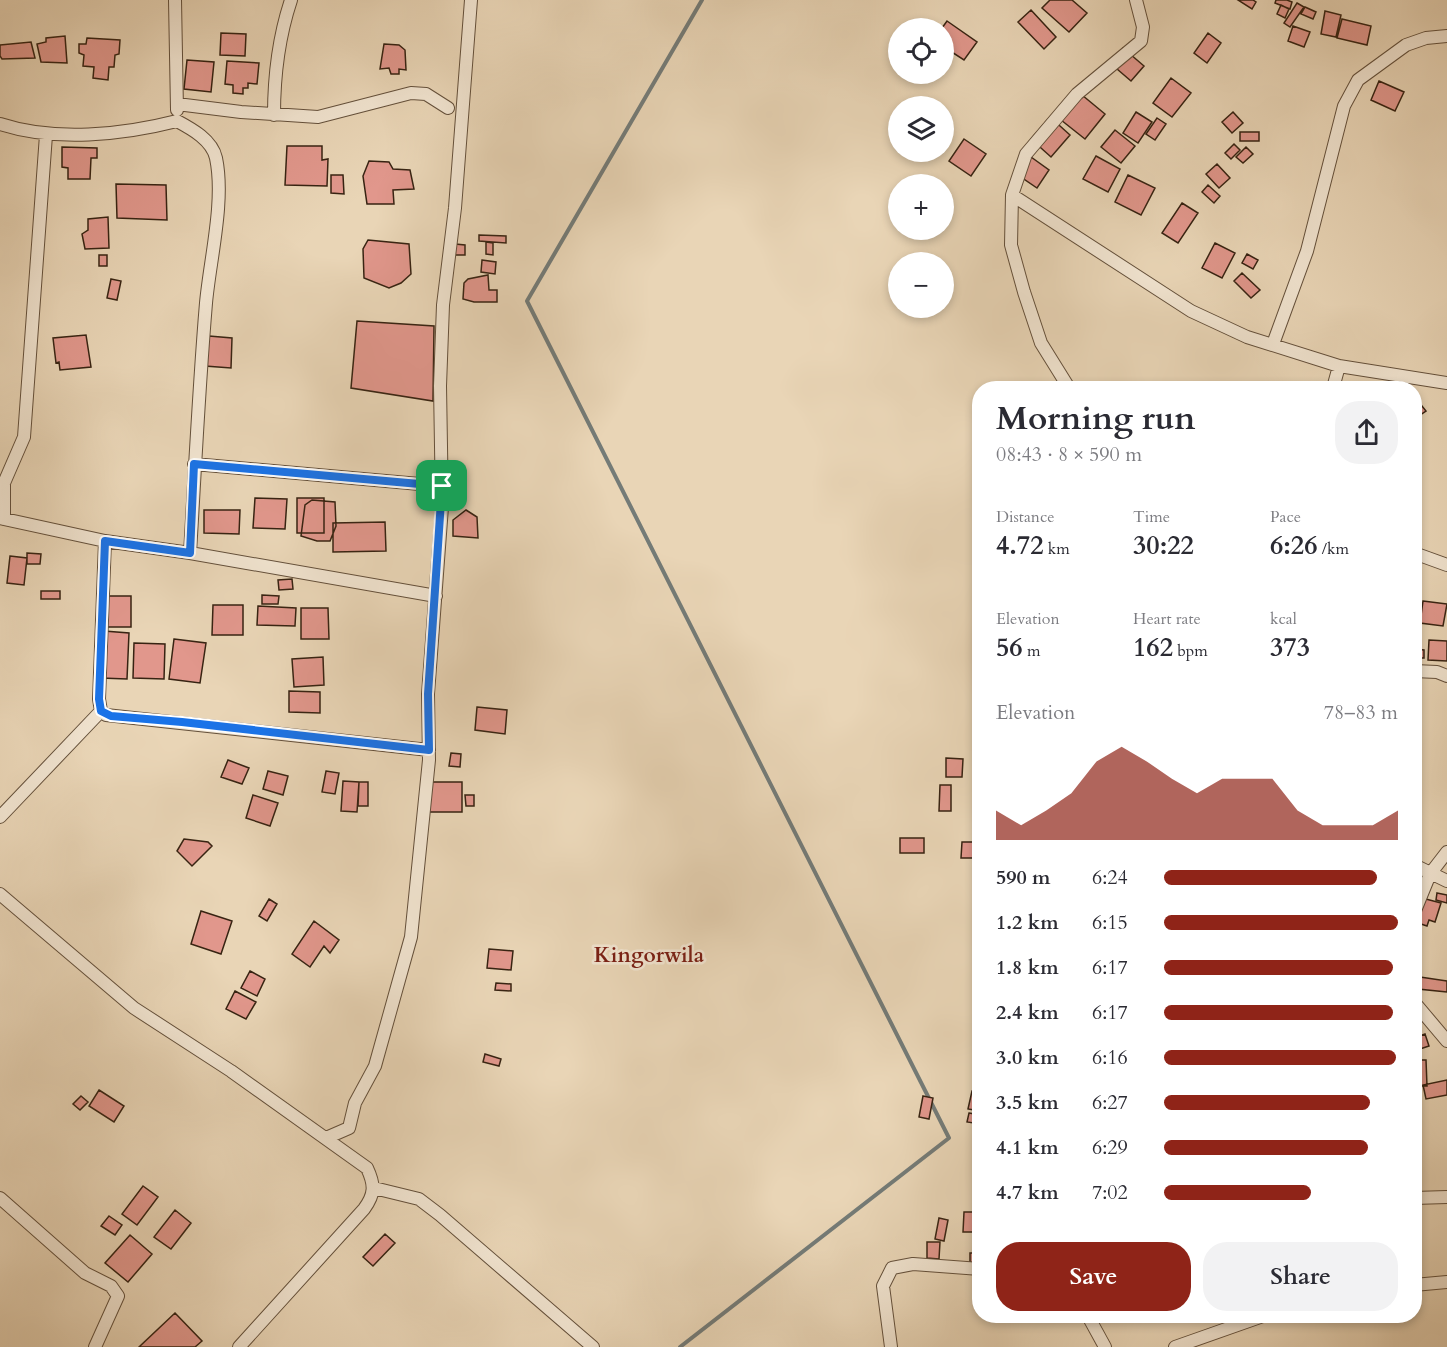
<!DOCTYPE html>
<meta charset="utf-8">
<style>
:root{--surface:#fff;--page:#f2f2f3;--text:#2b2b33;--muted:#7c7c81;--accent:#8f2418}
body{margin:0;font-family:Cardo,serif;background:var(--page);color:var(--text);height:100vh;display:flex;flex-direction:column;font-size:22px;white-space:nowrap}
*{box-sizing:border-box;margin:0}
p{font-size:20px;color:var(--muted)}
.icon{flex:none;width:33px;height:33px;fill:none;stroke:currentColor;stroke-width:2;stroke-linecap:round;stroke-linejoin:round}
.map{position:relative;flex:1;overflow:hidden}
.panel{position:absolute;left:972px;top:381px;width:450px;height:942px;display:flex;flex-direction:column;background:var(--surface);border-radius:24px;box-shadow:0 3px 9px #0003}
.panel>*{flex:none}
.controls{position:absolute;left:888px;top:18px;display:grid;gap:12px}
.controls a{display:grid;place-items:center;width:66px;height:66px;border-radius:50%;background:var(--surface);box-shadow:0 3px 9px #0003;font-size:30px}
.pin{position:absolute;display:grid;place-items:center;width:51px;height:51px;color:#fff;margin:-26px;border-radius:12px;box-shadow:0 3px 9px #0006}
.round{display:grid;place-items:center;flex:none;width:63px;height:63px;border-radius:24px;background:var(--page)}
.overview{display:flex;align-items:center;justify-content:space-between;height:102px;padding:0 24px}
h1{font-size:33px;font-weight:700;line-height:45px}
.metrics{display:grid;grid-template-columns:repeat(3,1fr);gap:9px;height:102px;padding:6px 24px}
.metrics div{display:grid;align-content:center}
.metrics b{font-size:26px;font-weight:700}
.metrics small{font-size:16px;font-weight:400}
.metrics p{font-size:16px}
.chart{height:168px;padding:12px 24px}
.chart p{display:flex;justify-content:space-between}
.chart svg{width:100%;height:108px;margin-top:6px;fill:var(--accent);opacity:.7}
.primary-button{display:flex;gap:12px;margin-top:auto;padding:12px 24px}
.primary-button a{flex:1;height:69px;border-radius:24px;background:var(--accent);color:#fff;font-size:24px;font-weight:700;line-height:69px;text-align:center}
.primary-button a+a{background:var(--page);color:var(--text)}
ul{padding:0 24px;list-style:none;font-size:20px}
li{display:grid;grid-template-columns:96px 72px 1fr;align-items:center;height:45px}
li i{height:15px;border-radius:8px;background:var(--accent)}
.map>svg:first-child{display:block}
.lines{fill:none;stroke-linecap:round;stroke-linejoin:round}
.stream{stroke:#747b77;stroke-width:4}
.building{fill:#e1978c;stroke:#372312;stroke-width:1.5}
.street-casing{stroke:#64503b;stroke-width:14}
.street{stroke:#f1e4d0;stroke-width:12}
.route-casing{stroke:#fff;stroke-width:12}
.route{stroke:#1a73e8;stroke-width:8}
.labels{text-anchor:middle;stroke-width:5;stroke-linejoin:round;paint-order:stroke}
.quarter-label{font-size:21px;font-weight:bold;fill:#7a1f14;stroke:#f1e4d0}
</style>
<div class="map">
<svg width="1447" height="1347" viewBox="0 0 1447 1347">
<rect width="100%" height="100%" fill="#e9d5b6"/>
<filter id="stains"><feTurbulence type="fractalNoise" baseFrequency=".00333" numOctaves="4"/><feColorMatrix values="0 0 0 0 .2 0 0 0 0 .09 0 0 0 0 .02 0 0 0 .5 -.17"/></filter>
<radialGradient id="worn" r=".72"><stop offset=".6" stop-color="#630" stop-opacity="0"/><stop offset="1" stop-color="#630" stop-opacity=".3"/></radialGradient>
<g class="lines">
<!-- stream -->
<path class="stream" d="M680 1347 949 1138 527 301 702 0"/>
</g>
<!-- building -->
<path class="building" d="M1050 0H1072L1087 13 1069 32 1042 8Z
M1238 0H1253L1256 2 1252 9Z
M1276 0H1287L1292 2 1290 9 1275 3Z
M1297 3 1304 7 1290 27 1284 23Z
M1281 5 1289 9 1285 18 1277 14Z
M1305 7 1316 12 1313 19 1301 14Z
M1031 10 1056 37 1044 49 1018 22Z
M1325 11 1341 15 1336 37 1321 34Z
M1342 19 1371 26 1367 45 1337 38Z
M947 21 977 42 964 60 944 47 942 28Z
M1293 26 1310 32 1304 47 1288 41Z
M221 33 246 34 245 56 220 55Z
M1208 33 1221 43 1207 63 1194 53Z
M65 36 67 63 41 62 37 44 46 42V38Z
M87 38 120 40 119 54 115 55 114 67H109L108 80 93 78 94 67 83 66 84 55 79 53V44H86Z
M31 42 35 58 2 59 0 56V45Z
M384 44 399 45 405 50 406 70 399 69V74H391L389 68 380 69Z
M1123 48 1144 66 1131 81 1110 63Z
M187 60 214 62 211 92 184 89Z
M227 61 259 63 257 84 248 83V88H243V94L233 93V85L225 84Z
M1171 78 1191 93 1172 117 1153 103Z
M1379 81 1404 92 1395 111 1371 100Z
M1082 95 1105 114 1085 139 1061 120Z
M1136 112 1152 122 1138 143 1123 133Z
M1233 112 1243 123 1232 133 1222 122Z
M1050 117 1070 135 1051 157 1031 139Z
M1157 118 1166 124 1155 140 1146 134Z
M1115 130 1135 146 1121 163 1101 147Z
M1240 132H1259V141H1240Z
M964 139 986 154 971 176 949 161Z
M1234 144 1240 150 1231 159 1225 153Z
M287 146H322V160L328 159 327 186 285 185Z
M62 147 97 148V158H91L90 179H68V168L62 167Z
M1246 147 1253 154 1243 163 1236 157Z
M1096 156 1120 169 1108 192 1083 179Z
M1031 157 1049 170 1037 188 1018 175Z
M369 161 389 162 393 169 410 170 414 189 393 190 394 204H367L363 176Z
M1217 164 1230 178 1219 188 1206 174Z
M331 175H343L344 194 331 193Z
M1128 175 1155 188 1141 215 1115 202Z
M116 184 166 185 167 220 117 218Z
M1208 185 1220 196 1214 203 1202 192Z
M1182 203 1198 213 1178 243 1162 233Z
M108 217 109 248 85 249 82 234 88 230V219Z
M479 235 506 236V243L479 241Z
M368 240 409 244 411 274 401 283 389 288 364 278 363 249Z
M486 242 493 243V255L486 254Z
M1215 243 1235 253 1222 278 1202 268Z
M455 244 465 245V255H454Z
M1247 254 1258 260 1253 269 1242 263Z
M99 255H107V266H99Z
M482 260 496 262 495 274 481 272Z
M1242 273 1260 290 1251 298 1234 281Z
M488 275 489 290H497V302H474L463 299 464 283 468 279Z
M111 279 121 281 117 300 107 298Z
M357 321 434 326 433 401 351 388Z
M86 335 91 367 60 370 59 362 56 363 53 338Z
M209 336 232 338 231 368 205 366V342Z
M1414 396 1426 411 1414 419Z
M255 498 287 499 285 529 253 528Z
M297 498H324V533H297Z
M312 500 335 502 336 526 330 541H317L301 536 305 505Z
M204 510H240L239 534 204 533Z
M466 510 477 517 478 538 453 536V520Z
M385 522 386 551 333 552V523Z
M27 553 41 554 40 564H27Z
M10 556 27 558 24 585 7 583Z
M292 579 293 589 279 590 278 580Z
M41 591H60V599H41Z
M262 595 279 596 278 604H262Z
M107 596H131V627H107Z
M1423 601 1447 604 1443 626 1420 623Z
M213 605H243V635H212Z
M258 606 296 608 295 626 257 625Z
M301 608H328L329 639H301Z
M104 631 129 633 127 679 101 678Z
M174 639 206 643 200 683 169 679Z
M1429 640 1447 641V661L1428 660Z
M134 643 165 644 164 679 133 678Z
M1414 649 1424 650V658H1414Z
M323 657 324 685 294 687 292 659Z
M289 691 320 692V713L289 712Z
M477 707 507 710 505 734 475 730Z
M451 753 461 754 460 767 449 766Z
M946 758 963 759 962 777H946Z
M228 760 249 768 242 784 221 777Z
M268 771 288 776 283 795 263 789Z
M326 771 339 773 335 794 322 792Z
M343 781 359 782 357 812 341 811Z
M359 782H368V806H358Z
M428 782H462V812H428Z
M940 785H951V811H939Z
M253 795 278 803 270 826 246 818Z
M465 795H474V806H466Z
M900 838H924V853H900Z
M184 839 208 842 212 846 192 866 177 851Z
M962 842H975V858H961Z
M1437 893 1447 895V903L1436 900Z
M1422 898 1441 903 1435 922 1429 920 1427 926 1415 922Z
M269 899 277 904 267 921 259 916Z
M201 911 232 921 221 954 191 944Z
M314 921 339 940 330 953 324 946 310 967 292 954Z
M489 949 513 951 511 970 487 968Z
M250 971 265 979 257 996 241 988Z
M1420 977 1447 981V992L1418 989Z
M496 983 511 984V991L495 990Z
M235 991 256 1002 246 1019 226 1009Z
M1425 1034 1429 1046 1414 1051V1038Z
M485 1054 501 1059 499 1066 483 1062Z
M1414 1060H1426L1427 1086H1414Z
M1447 1080V1095L1426 1099 1423 1085Z
M99 1090 124 1106 114 1122 89 1106Z
M972 1091 980 1092V1111L968 1109Z
M81 1096 88 1102 80 1110 73 1104Z
M923 1096 933 1098 929 1119 919 1117Z
M969 1113 980 1115V1124L967 1122Z
M143 1186 158 1197 137 1225 122 1214Z
M175 1210 191 1223 171 1249 154 1237Z
M964 1212H980V1232H963Z
M109 1216 122 1225 115 1235 101 1226Z
M939 1218 948 1220 944 1241 935 1239Z
M385 1234 395 1243 373 1266 363 1257Z
M130 1235 152 1254 128 1282 105 1263Z
M927 1242H940L939 1259 927 1258Z
M970 1253H980V1266H970Z
M175 1313 202 1341 195 1347H139Z"/>
<g class="lines">
<defs>
<path id="street" d="M175 0 177 110
M177 104 241 112 318 117 411 93 426 94 448 108
M274 115C274 76 279 36 291 0
M0 124C55 142 122 135 177 121 192 129 212 140 216 158 225 201 210 259 206 303 199 386 195 470 190 553
M1012 195 1191 311 1247 337 1339 366 1447 383
M1273 344 1307 251 1344 106 1358 80 1406 45 1426 38 1447 36
M1069 388 1041 343 1024 292 1011 245 1012 195 1026 154 1077 94 1141 41 1143 27 1136 0
M1333 388 1339 366
M194 464 442 486
M0 518 105 541 190 553 436 596
M4 519V483L24 437 46 135
M105 541 99 699 101 711 106 715 429 750
M1414 553 1447 565
M1414 671 1437 672 1447 676
M0 817 101 711
M1414 865 1447 881
M0 894 134 1008 231 1071 367 1168C375 1185 375 1194 364 1209L239 1347
M1414 913 1430 874 1447 852
M1414 1002 1447 1041
M326 1138 349 1128 355 1103 375 1066 411 937 429 760 428 694 442 507 440 386 443 305 455 208 471 0
M374 1188 419 1199 440 1215 593 1347
M0 1198 85 1273 111 1286 118 1296 95 1347
M1414 1198 1447 1197
M1414 1285 1447 1282
M1088 1316 1105 1347
M891 1347 883 1286 892 1268 913 1264 980 1269
M1175 1347 1263 1316"/>
</defs>
<!-- street casing -->
<use href="#street" class="street-casing"/>
<!-- street -->
<use href="#street" class="street"/>
</g>
<g class="lines">
<defs>
<path id="route" d="M194 464 442 486 428 694 429 750 182 722 111 716 101 711 99 699 105 541 190 553Z"/>
</defs>
<!-- route casing -->
<use href="#route" class="route-casing"/>
<!-- route -->
<use href="#route" class="route"/>
</g>
<g class="labels">
<!-- quarter labels -->
<g class="quarter-label">
<text x="649" y="962">Kingorwila</text>
</g>
</g>
<rect width="100%" height="100%" filter="url(#stains)"/>
<rect width="100%" height="100%" fill="url(#worn)"/>
</svg>
<div class="controls">
<a><svg class="icon" aria-label="locate" viewBox="0 0 24 24"><circle cx="12" cy="12" r="6"/><path d="M12 2v4M12 18v4M2 12h4M18 12h4"/></svg></a>
<a><svg class="icon" aria-label="layers" viewBox="0 0 24 24"><path d="M12 4l9 5-9 5-9-5zM3 14l9 5 9-5"/></svg></a>
<a>+</a>
<a>−</a>
</div>
<div class="pin" style="left:442px;top:486px;background:#1e9e55"><svg class="icon" aria-label="arrive" viewBox="0 0 24 24"><path d="M6 21V4h12l-3 4 3 4H6"/></svg></div>
<section class="panel">
<div class="overview"><div><h1>Morning run</h1><p>08:43 · 8 × 590 m</p></div><a class="round"><svg class="icon" aria-label="share" viewBox="0 0 24 24"><path d="M12 15V3M7 8l5-5 5 5M5 13v7h14v-7"/></svg></a></div>
<div class="metrics">
<div><p>Distance</p><b>4.72<small> km</small></b></div>
<div><p>Time</p><b>30:22</b></div>
<div><p>Pace</p><b>6:26<small> /km</small></b></div>
</div>
<div class="metrics">
<div><p>Elevation</p><b>56<small> m</small></b></div>
<div><p>Heart rate</p><b>162<small> bpm</small></b></div>
<div><p>kcal</p><b>373</b></div>
</div>
<div class="chart"><p><span>Elevation</span>78–83 m</p>
<svg viewBox="0 0 160 44" preserveAspectRatio="none"><path d="M0 44V32L10 38L20 32L30 25L40 12L50 6L60 12L70 19L80 25L90 19L100 19L110 19L120 32L130 38L140 38L150 38L160 32V44z"/></svg>
</div>
<ul>
<li><b>590 m</b>6:24<i style="width:91%"></i></li>
<li><b>1.2 km</b>6:15<i style="width:100%"></i></li>
<li><b>1.8 km</b>6:17<i style="width:98%"></i></li>
<li><b>2.4 km</b>6:17<i style="width:98%"></i></li>
<li><b>3.0 km</b>6:16<i style="width:99%"></i></li>
<li><b>3.5 km</b>6:27<i style="width:88%"></i></li>
<li><b>4.1 km</b>6:29<i style="width:87%"></i></li>
<li><b>4.7 km</b>7:02<i style="width:63%"></i></li>
</ul>
<div class="primary-button"><a>Save</a><a>Share</a></div>
</section>
</div>
